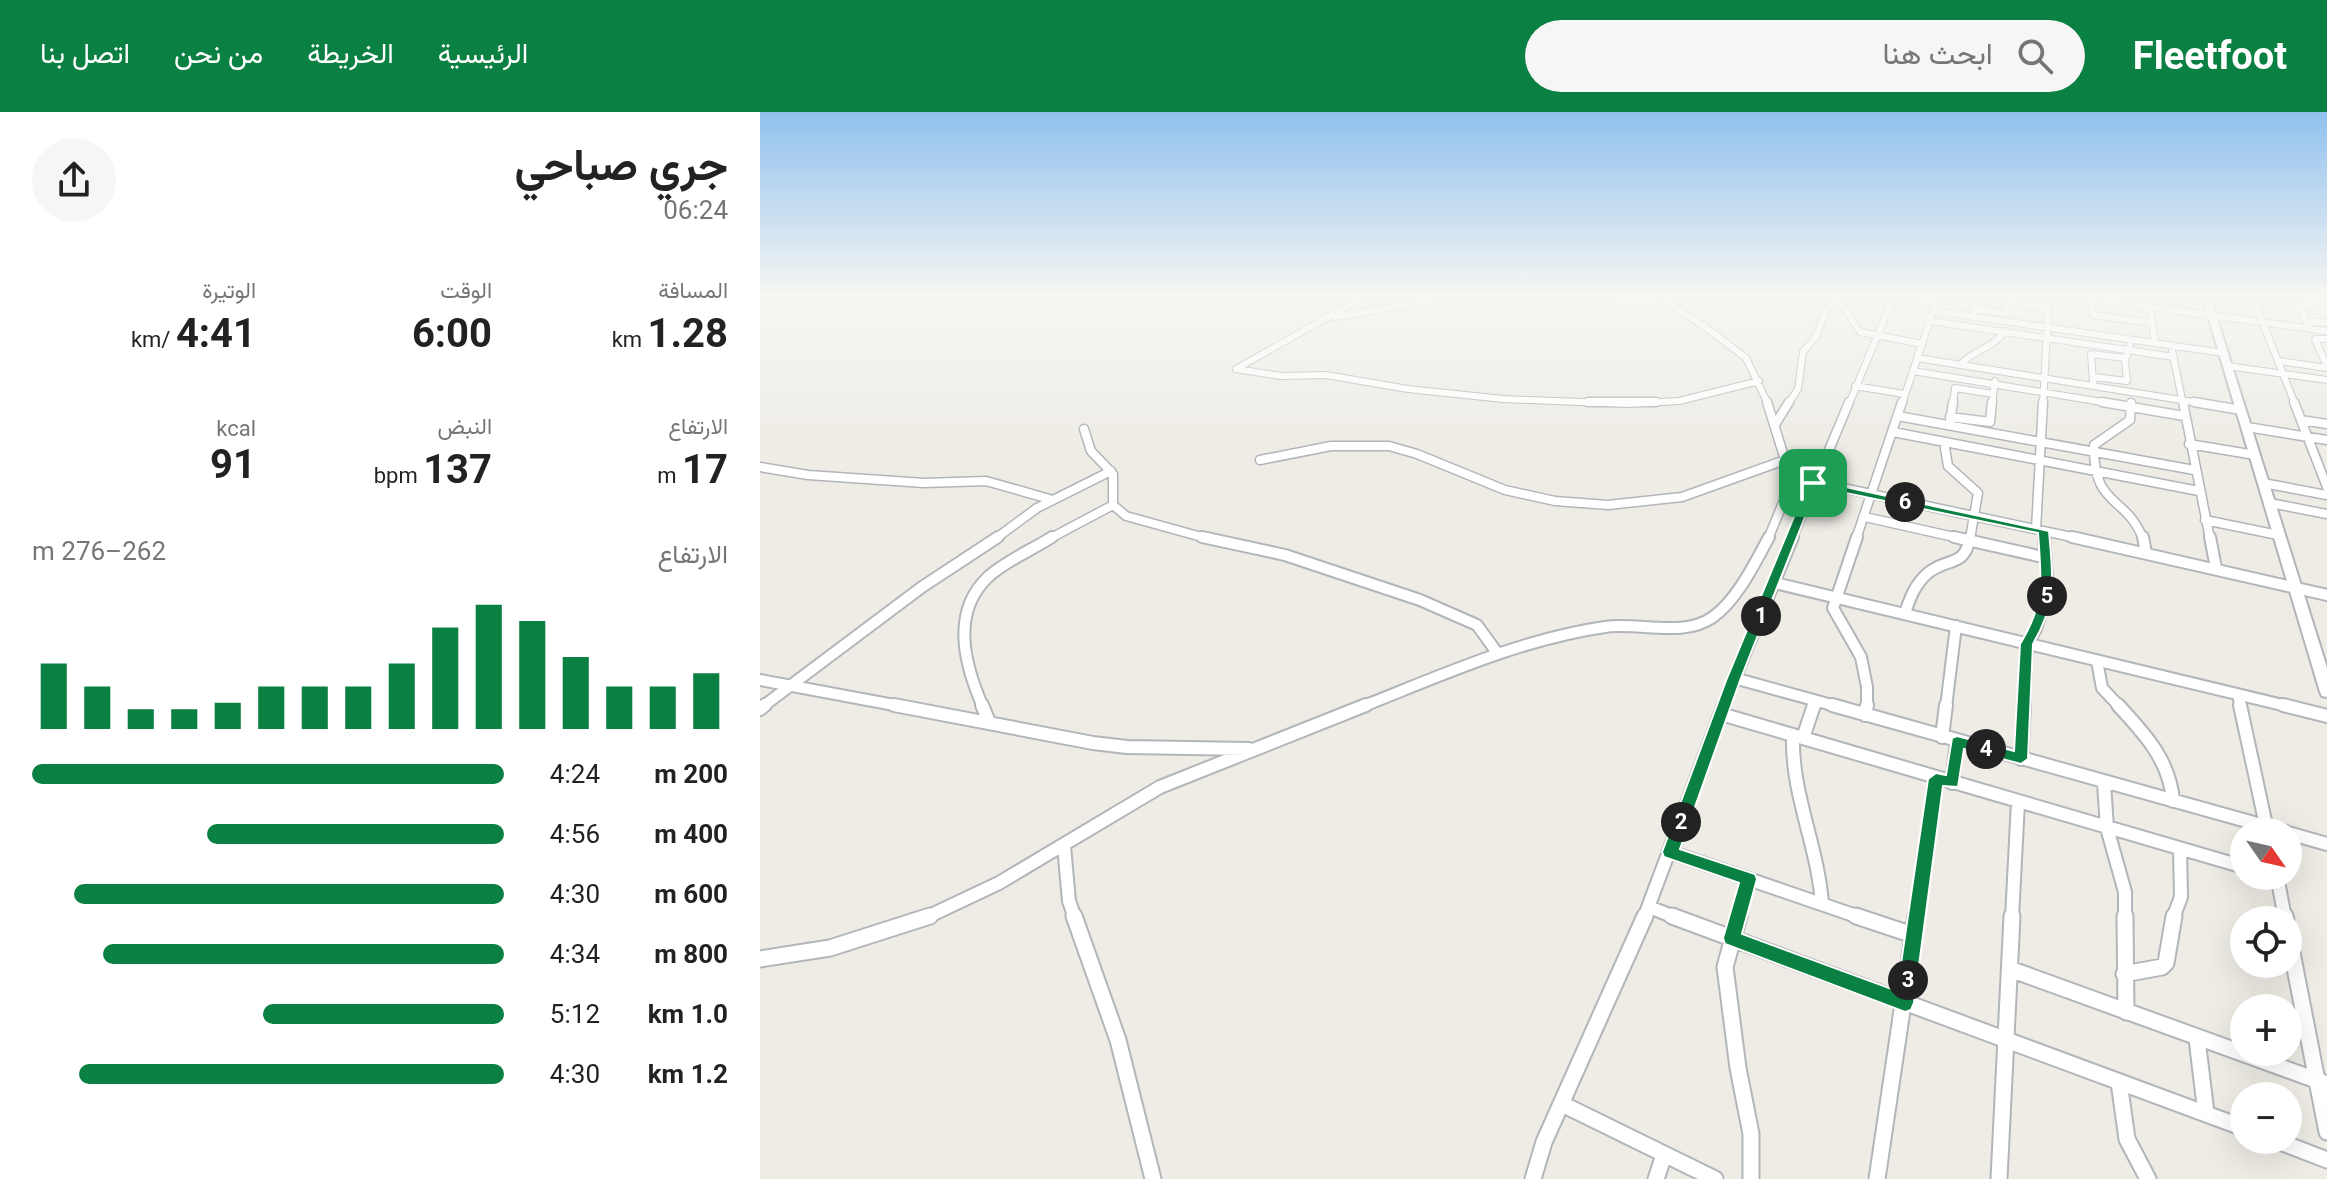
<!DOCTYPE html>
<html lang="ar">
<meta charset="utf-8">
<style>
:root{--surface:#fff;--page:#f6f6f6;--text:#222;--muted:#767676;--accent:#0b8043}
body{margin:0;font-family:Roboto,Vazirmatn,sans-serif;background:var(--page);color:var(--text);direction:rtl;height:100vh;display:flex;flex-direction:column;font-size:30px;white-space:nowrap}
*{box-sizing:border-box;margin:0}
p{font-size:26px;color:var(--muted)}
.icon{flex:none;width:44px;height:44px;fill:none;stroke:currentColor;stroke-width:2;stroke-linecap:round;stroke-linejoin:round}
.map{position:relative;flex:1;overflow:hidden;direction:ltr}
.panel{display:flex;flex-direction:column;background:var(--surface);width:760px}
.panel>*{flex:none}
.needle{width:52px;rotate:124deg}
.controls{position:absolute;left:1470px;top:706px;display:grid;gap:16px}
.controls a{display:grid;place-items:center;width:72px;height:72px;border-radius:50%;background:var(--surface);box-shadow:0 8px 32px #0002;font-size:40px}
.pin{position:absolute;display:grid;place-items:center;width:68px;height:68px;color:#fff;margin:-34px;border-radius:16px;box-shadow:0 4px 12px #0006}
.km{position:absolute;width:40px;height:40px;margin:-20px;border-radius:50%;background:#222;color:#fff;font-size:22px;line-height:40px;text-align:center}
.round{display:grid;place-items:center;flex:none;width:84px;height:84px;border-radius:42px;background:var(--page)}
.head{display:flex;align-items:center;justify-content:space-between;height:136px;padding:0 32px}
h1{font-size:44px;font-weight:700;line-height:60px}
.stats{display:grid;grid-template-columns:repeat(3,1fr);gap:12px;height:136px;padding:8px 32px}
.stats div{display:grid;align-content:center}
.stats b{font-size:40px;font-weight:700}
.stats small{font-size:22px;font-weight:400}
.stats p{font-size:22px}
.chart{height:224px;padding:16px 32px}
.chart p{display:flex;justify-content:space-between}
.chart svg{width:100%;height:144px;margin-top:8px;stroke:var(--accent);stroke-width:6}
ul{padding:0 32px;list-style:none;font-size:26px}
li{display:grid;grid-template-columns:128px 96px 1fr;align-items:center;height:60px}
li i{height:20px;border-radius:10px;background:var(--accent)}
header{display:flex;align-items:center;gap:48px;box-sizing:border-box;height:112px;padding:0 40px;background:var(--accent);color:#fff}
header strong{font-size:38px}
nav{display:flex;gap:44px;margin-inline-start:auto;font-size:28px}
.search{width:560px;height:72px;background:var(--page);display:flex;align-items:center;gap:20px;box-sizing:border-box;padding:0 28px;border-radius:44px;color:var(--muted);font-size:30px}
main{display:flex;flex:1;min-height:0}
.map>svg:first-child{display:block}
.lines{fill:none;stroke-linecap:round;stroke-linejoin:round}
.street-far4-casing{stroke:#b2b5b9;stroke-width:8}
.street-far3-casing{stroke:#b2b5b9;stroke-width:11}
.street-far2-casing{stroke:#b2b5b9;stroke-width:14}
.street-far1-casing{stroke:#b2b5b9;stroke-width:16}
.street-casing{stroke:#b2b5b9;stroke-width:19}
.secondary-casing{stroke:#b2b4b9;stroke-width:4}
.highway-casing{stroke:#dfa614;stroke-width:4}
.street-far4{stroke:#fff;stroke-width:6}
.street-far3{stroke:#fff;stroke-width:8}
.street-far2{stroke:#fff;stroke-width:10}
.street-far1{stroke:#fff;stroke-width:12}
.street{stroke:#fff;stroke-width:15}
.secondary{fill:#fff;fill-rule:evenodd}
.highway{fill:#f4df97;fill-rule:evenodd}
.route{fill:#0b8043;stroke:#fff;stroke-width:2;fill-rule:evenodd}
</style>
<header>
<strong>Fleetfoot</strong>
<div class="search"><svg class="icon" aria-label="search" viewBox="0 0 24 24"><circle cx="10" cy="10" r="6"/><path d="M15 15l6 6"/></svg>ابحث هنا</div>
<nav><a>الرئيسية</a><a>الخريطة</a><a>من نحن</a><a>اتصل بنا</a></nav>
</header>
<main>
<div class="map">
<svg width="1567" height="1067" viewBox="0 0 1567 1067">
<rect width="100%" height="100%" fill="#eeece5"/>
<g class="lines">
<defs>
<path id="street-far4" d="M816 184 878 191 918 184
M896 184 944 214 986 246 1008 292
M1309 184 1567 219
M1329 184 1333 203 1392 211
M1492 184 1535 292
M1512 184 1567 191
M1134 185 1176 191
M1247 190 1289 196
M1390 195 1395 231
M1551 195 1538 194 1551 217
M1215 197 1246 201 1248 184
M1174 199 1463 241
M1214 202 1217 184
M575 205 698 184
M1170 209 1414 245
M1547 209 1567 211
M1567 227H1555L1567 254
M1412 238 1423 292
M1157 246 1446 292
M1519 249 1567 256
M1200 253C1213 238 1234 236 1245 219
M1467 254 1567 268
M476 257 521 264 566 263 648 277 743 287 869 292 919 289 999 269
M476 257 605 184
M1153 259 1354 292
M1333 265 1367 269 1365 248 1370 233
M1333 270 1331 242 1365 246
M1095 274 1144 282
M1028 292 1038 277 1043 240 1057 223 1062 207 1077 184 1100 220 1162 232
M1089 292 1134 184
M1142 292 1178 184
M1193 292 1195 276 1233 282
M1232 292 1235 269
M1283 292 1289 184"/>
<path id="street-far3" d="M828 290H896
M1007 290 1026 351 1041 367 1321 427
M1342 290 1424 304
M1423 290 1450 427
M1434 290 1481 298
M1534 290 1567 375
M1371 291 1370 308 1334 333C1333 397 1366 382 1383 427
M1138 304 1434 358
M1190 305 1230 310 1232 290
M1541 308 1567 312
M1190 310 1193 290
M1016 311 1029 290
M1487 315 1567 328
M324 317 331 339 353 362V393L366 404 449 427
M1133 320 1439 379
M1184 330 1188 354 1218 381 1210 427
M1429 332 1495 343
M500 348 571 334H629L657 342 745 378 795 389 848 393 922 385 1025 348
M0 355 48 363 164 371 226 369 293 388
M1503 371 1567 383
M1510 391 1567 402
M1105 405 1203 427
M1445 408 1518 423
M1276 417 1283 290
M1283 419 1284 427
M235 427 277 396 351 359
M289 427 353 393
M1008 427 1025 386V367L1031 359
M1032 427 1089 290
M1096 427 1142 290"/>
<path id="street-far2" d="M442 425 525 443 660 488 717 513 738 542
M1097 425 1073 496 1101 545 1107 575V595
M1194 425 1283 445
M1312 425 1567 483
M1383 425 1386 441
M1450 425 1456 456
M1015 471 1531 595
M1145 501C1150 486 1155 472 1168 461 1187 445 1205 456 1210 425
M1337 549 1342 576 1360 595
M974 566 1079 595
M0 568 145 595
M1478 583 1481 595
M2 595 162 475 238 425
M223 595C205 554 190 501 228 465 245 449 272 438 292 425
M601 595C680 564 761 527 845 515 878 510 924 526 953 505 977 488 995 451 1009 425
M963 595 1033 425
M1053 595 1055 590
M1186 595 1196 514
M1264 595 1267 532 1276 517 1288 479 1284 425"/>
<path id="street-far1" d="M134 593 333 631 367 635 489 637
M222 593 229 610
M1072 593 1526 720
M1358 593C1385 622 1410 649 1413 689
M1480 593 1507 718
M1523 593 1567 604
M0 597 5 593
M961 602 1484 755
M1105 603 1107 593
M1033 623C1031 682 1058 734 1062 792
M1182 625 1186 593
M1043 626 1054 593
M1261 647 1264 593
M1192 671 1197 630
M1344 671 1347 716 1365 780V806
M1528 721 1567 732
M304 734 309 789 315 806
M910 740 1102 806
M1517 764 1525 806
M889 795 917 806
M165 806 239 771 400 675 606 593
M884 806 964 593
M978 806 989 767
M1156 806 1176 667
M1252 806 1258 690
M1413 806 1421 785 1420 737"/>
<path id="street" d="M314 804 358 928 393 1067
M912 804 1484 1016
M979 804 965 855 978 956 991 1022V1067
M1096 804 1153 823
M1365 804 1366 900
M1525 804 1526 808
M1528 820 1567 1020
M0 847 70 836 170 804
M1250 857 1567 972
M1364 862 1402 855 1406 851 1414 804
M1437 927 1446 1001
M1359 970 1367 1027 1388 1067
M802 992 955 1067
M1515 1028 1567 1048
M773 1067 784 1030 885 804
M896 1067 904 1043
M1117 1067 1156 804
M1239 1067 1252 804"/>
<path id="secondary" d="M1442 184H1450L1567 556V585L1562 584 1560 580Z"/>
<path id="highway" d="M1533 184H1567V190Z"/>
</defs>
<!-- street-far4 casing -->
<use href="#street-far4" class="street-far4-casing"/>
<!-- street-far3 casing -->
<use href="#street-far3" class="street-far3-casing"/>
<!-- street-far2 casing -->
<use href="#street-far2" class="street-far2-casing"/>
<!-- street-far1 casing -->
<use href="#street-far1" class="street-far1-casing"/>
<!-- street casing -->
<use href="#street" class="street-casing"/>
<!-- secondary casing -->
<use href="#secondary" class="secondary-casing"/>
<!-- highway casing -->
<use href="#highway" class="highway-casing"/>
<!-- street-far4 -->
<use href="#street-far4" class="street-far4"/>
<!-- street-far3 -->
<use href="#street-far3" class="street-far3"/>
<!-- street-far2 -->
<use href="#street-far2" class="street-far2"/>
<!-- street-far1 -->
<use href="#street-far1" class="street-far1"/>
<!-- street -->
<use href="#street" class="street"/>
<!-- secondary -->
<use href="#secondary" class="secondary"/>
<!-- highway -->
<use href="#highway" class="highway"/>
</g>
<!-- sky -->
<linearGradient id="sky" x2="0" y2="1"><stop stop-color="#90c1ee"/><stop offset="0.55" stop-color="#f7f6f3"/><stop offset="1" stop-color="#f7f6f3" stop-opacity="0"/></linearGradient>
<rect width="1567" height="333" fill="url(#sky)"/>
<!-- route -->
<path class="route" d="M1053 368 1289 419C1293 465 1298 489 1273 532L1268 647 1261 652 1204 637 1198 675 1183 674 1154 891 1151 898 1145 900 965 832 963 826 979 771 904 745 902 740 967 566 1048 371ZM1057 375 1278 421C1281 468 1286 489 1260 532L1254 639 1197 624 1192 626 1186 663 1176 661 1168 667 1137 879 982 822 997 767 995 762 920 737 981 566Z"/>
</svg>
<div class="controls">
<a><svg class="needle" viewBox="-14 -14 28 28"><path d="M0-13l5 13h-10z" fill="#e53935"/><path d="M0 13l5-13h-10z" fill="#767676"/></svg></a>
<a><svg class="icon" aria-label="locate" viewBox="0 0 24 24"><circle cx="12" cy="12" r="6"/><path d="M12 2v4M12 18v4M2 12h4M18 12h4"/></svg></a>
<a>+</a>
<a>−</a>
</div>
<div class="pin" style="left:1053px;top:371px;background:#1e9e55"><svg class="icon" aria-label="arrive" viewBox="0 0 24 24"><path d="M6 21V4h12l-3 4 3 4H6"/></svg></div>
<b class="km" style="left:1001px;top:504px">1</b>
<b class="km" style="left:921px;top:710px">2</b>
<b class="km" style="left:1148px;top:868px">3</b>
<b class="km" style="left:1226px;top:637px">4</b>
<b class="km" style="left:1287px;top:484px">5</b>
<b class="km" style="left:1145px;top:390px">6</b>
</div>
<section class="panel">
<div class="head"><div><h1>جري صباحي</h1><p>06:24</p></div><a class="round"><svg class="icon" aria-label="share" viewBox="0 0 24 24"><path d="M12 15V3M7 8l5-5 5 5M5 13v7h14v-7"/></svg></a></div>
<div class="stats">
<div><p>المسافة</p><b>1.28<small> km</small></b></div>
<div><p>الوقت</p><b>6:00</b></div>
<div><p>الوتيرة</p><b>4:41<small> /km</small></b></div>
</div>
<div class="stats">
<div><p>الارتفاع</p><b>17<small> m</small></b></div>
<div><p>النبض</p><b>137<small> bpm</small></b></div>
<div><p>kcal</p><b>91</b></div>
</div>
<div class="chart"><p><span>الارتفاع</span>262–276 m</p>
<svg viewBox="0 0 160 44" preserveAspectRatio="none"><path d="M5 44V24M15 44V31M25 44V38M35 44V38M45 44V36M55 44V31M65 44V31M75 44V31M85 44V24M95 44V13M105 44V6M115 44V11M125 44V22M135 44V31M145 44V31M155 44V27"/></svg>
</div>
<ul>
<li><b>200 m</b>4:24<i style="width:100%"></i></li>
<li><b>400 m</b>4:56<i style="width:63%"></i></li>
<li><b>600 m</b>4:30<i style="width:91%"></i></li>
<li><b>800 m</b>4:34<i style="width:85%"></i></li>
<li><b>1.0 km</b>5:12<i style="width:51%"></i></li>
<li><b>1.2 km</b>4:30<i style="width:90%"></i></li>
</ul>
</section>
</main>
